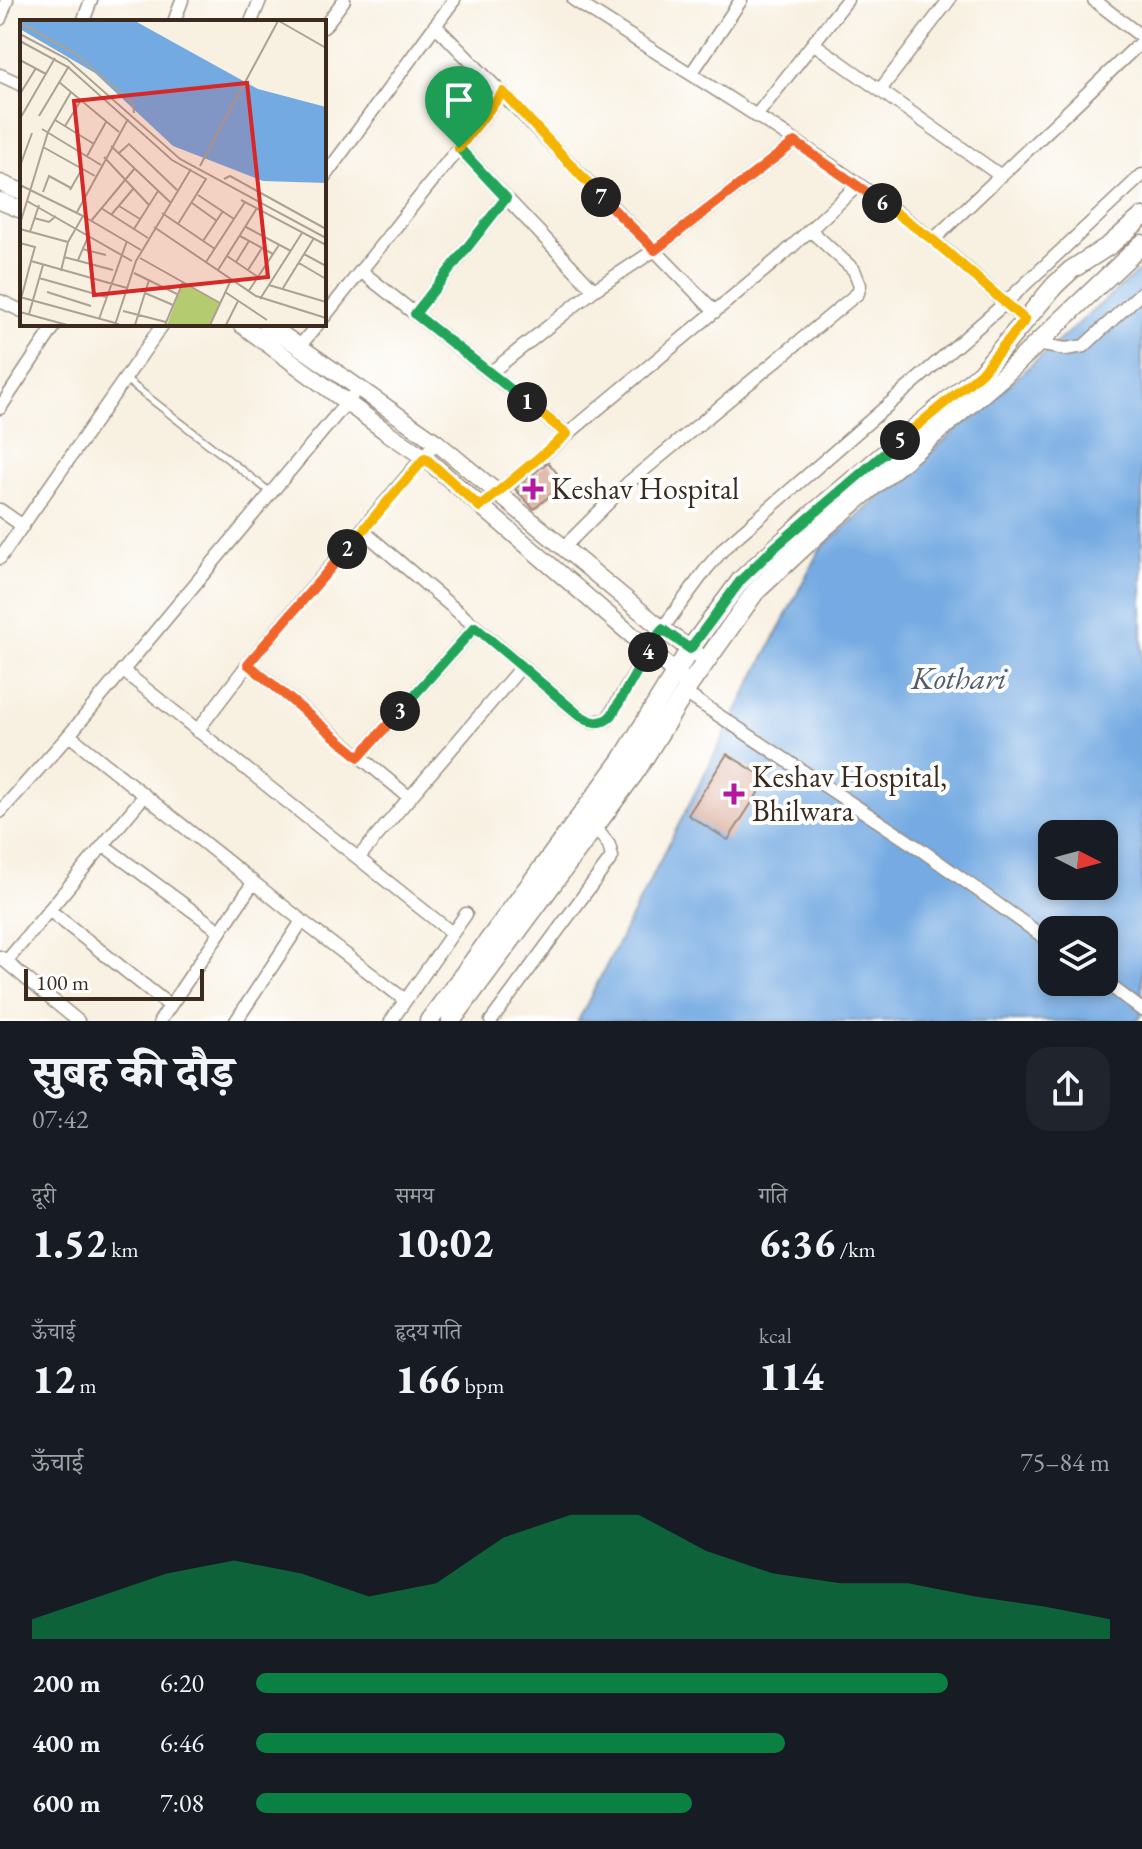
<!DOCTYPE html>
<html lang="hi">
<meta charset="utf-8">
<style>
:root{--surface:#171b24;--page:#20242c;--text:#f1f3f6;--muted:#9ea1a6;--accent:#0b8043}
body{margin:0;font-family:"EB Garamond","Noto Serif Devanagari",serif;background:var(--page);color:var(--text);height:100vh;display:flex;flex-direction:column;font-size:30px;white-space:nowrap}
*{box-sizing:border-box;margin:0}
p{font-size:26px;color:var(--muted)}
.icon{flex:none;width:44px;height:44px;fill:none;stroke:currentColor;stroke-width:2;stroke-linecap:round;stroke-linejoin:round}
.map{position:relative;height:1021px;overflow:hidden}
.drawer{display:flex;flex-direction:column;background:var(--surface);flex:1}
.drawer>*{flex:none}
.needle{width:52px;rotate:96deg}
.tools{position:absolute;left:1038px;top:820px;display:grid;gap:16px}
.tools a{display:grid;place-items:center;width:80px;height:80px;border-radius:16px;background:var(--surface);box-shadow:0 4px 12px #0003;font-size:40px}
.scale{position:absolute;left:24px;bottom:20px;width:180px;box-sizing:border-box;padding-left:8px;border:4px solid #3b2a1e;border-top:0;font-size:22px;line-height:28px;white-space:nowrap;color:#3b2a1e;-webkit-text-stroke:6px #fff;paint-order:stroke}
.pin{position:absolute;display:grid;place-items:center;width:68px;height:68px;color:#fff;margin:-82px -34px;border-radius:50% 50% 50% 0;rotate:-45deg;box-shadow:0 0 8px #0007}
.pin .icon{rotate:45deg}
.km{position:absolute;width:40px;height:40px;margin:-20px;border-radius:50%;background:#222;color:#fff;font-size:22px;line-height:40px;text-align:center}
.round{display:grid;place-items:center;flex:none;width:84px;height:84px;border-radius:24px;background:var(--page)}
.head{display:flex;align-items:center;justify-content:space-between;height:136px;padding:0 32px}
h1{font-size:44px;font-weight:800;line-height:60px}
.metrics{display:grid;grid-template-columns:repeat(3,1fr);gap:12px;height:136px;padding:8px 32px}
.metrics div{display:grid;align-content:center}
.metrics b{font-size:40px;font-weight:800}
.metrics small{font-size:22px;font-weight:400}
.metrics p{font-size:22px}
.chart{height:224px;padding:16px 32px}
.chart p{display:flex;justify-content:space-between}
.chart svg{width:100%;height:144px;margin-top:8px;fill:var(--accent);opacity:.7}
ul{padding:0 32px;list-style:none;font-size:26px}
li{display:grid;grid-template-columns:128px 96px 1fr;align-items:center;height:60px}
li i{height:20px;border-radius:10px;background:var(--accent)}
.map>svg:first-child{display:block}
.water{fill:#74aae2;stroke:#586a80;stroke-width:2;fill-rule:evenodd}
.building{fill:#d59f89}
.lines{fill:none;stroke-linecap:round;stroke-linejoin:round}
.service-casing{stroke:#9a8d7f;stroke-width:9}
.minor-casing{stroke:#9a8d7f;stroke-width:15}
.tertiary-casing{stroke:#9a8d7f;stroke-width:19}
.secondary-casing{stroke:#9a8d7f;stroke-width:21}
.service{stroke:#fff;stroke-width:6}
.minor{stroke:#fff;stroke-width:12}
.tertiary{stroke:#fff;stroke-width:16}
.secondary{stroke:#fff;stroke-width:18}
.split-1-casing{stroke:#fff;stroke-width:16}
.split-2-casing{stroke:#fff;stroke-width:16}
.split-3-casing{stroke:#fff;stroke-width:16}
.split-4-casing{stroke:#fff;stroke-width:16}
.split-5-casing{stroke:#fff;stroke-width:16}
.split-6-casing{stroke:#fff;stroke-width:16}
.split-7-casing{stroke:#fff;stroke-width:16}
.split-8-casing{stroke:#fff;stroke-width:16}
.split-1{stroke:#22a559;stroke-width:10}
.split-2{stroke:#f5b400;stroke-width:10}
.split-3{stroke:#f0652b;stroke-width:10}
.split-4{stroke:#22a559;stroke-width:10}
.split-5{stroke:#22a559;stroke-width:10}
.split-6{stroke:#f5b400;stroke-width:10}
.split-7{stroke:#f0652b;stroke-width:10}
.split-8{stroke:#f5b400;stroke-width:10}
.poi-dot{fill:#b5179e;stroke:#fff;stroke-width:3}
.labels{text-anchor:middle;stroke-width:8;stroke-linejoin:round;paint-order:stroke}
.poi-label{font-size:30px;fill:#3b2a1e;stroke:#fff;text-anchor:start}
.water-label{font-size:32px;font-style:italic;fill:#525d6c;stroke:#fff}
.inset-road{fill:none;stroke:#aca192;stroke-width:2}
.view{fill:#d62828;fill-opacity:0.15;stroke:#d62828;stroke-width:4}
.inset-edge{fill:none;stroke:#3b2a1e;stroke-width:4}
</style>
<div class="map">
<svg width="1142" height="1021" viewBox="0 0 1142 1021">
<rect width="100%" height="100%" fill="#fff"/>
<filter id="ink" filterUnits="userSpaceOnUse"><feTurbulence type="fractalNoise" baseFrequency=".0125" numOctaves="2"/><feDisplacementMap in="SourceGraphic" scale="16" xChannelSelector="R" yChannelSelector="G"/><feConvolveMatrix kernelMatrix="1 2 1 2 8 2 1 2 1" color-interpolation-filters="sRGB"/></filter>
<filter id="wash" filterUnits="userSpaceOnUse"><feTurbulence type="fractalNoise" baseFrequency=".006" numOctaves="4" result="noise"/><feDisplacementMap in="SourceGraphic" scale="32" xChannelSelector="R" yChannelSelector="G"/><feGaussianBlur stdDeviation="1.8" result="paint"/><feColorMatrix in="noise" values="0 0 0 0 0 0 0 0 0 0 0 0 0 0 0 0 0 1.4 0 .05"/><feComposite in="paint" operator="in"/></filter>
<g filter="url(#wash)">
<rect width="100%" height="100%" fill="#f8f0e0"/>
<!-- water -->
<path class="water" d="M1142 268V1014L1138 1021H578L820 549ZM1052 834H1104V886H1052ZM1052 930H1104V982H1052Z"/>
<g id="blocks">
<!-- building -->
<path class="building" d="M548 462 565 483 534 509 515 489Z
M727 754 767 779 728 840 688 815Z"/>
</g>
</g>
<g filter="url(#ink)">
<use href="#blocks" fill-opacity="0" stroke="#9a8d7f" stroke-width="2"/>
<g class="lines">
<defs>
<path id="service" d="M125 379 270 492"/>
<path id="minor" d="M574 0C694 78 820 150 933 240 965 265 993 294 1025 320
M1094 0 1142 37
M0 19 7 0
M83 22 91 0
M174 22 182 0
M251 22 260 0
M435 25 715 312
M324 27 344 0
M813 43 1001 176
M691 74 741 0
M0 75 22 85
M880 90 949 0
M756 116 847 0
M459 148 594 290
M324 177 454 0
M933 240 1142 41
M362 272 567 434
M0 301 22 311
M415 314 506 198
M324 317 503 92
M1036 344 1066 349 1084 346 1142 292
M299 347 318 324
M490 373 594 290 655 250 795 142
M0 408 56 324
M480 507 785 253 858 185
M0 510 23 526
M362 530 579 715 592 722 607 720 662 629 707 568 725 547 1004 304 1142 175
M563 548 628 483 858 293 860 285 854 270 810 230
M0 558 163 324
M248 664 410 798
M122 670 452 933
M685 693 920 849 1052 943
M197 731 248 664 436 442
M69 735 302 921 405 1000
M359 757 475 627
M0 812 69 735 352 396
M103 845 220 931
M359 857 522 666
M49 910 170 1006
M0 957 78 1021
M6 962 144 796
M1104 981 1142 1010
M160 1021 253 883
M236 1021 302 921
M391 1021 466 914
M491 1021 612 857 609 845 595 827"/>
<path id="tertiary" d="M0 183 22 192
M0 201 22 210
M241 324 388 433 425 458 683 679
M267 324 436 442 662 629 706 661"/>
<path id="secondary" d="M429 1021 622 760 690 649 741 580 815 512 981 373 1055 285 1071 270 1110 245 1142 217
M451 1021 636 771 690 684 755 592 826 526 1003 376 1142 244"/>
</defs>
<!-- service casing -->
<use href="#service" class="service-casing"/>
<!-- minor casing -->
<use href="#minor" class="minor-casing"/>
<!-- tertiary casing -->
<use href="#tertiary" class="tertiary-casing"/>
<!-- secondary casing -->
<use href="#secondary" class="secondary-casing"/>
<!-- service -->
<use href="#service" class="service"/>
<!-- minor -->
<use href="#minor" class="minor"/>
<!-- tertiary -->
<use href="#tertiary" class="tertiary"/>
<!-- secondary -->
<use href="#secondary" class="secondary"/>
</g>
</g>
<g class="lines" filter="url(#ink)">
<defs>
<path id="split-1" d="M459 148 506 198 415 314 527 402"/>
<path id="split-2" d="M347 549 425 458 480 507 567 434 527 402"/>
<path id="split-3" d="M347 549 248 664 359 757 400 711"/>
<path id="split-4" d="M400 711 475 627 579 715C590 722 601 727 612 715L648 652"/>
<path id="split-5" d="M648 652 662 629 690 649 741 580 774 548 900 440"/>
<path id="split-6" d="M882 203 933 240 1025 320 981 373 900 440"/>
<path id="split-7" d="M601 197 655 250 795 142 882 203"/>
<path id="split-8" d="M459 148 503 92 601 197"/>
</defs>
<!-- split-1 casing -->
<use href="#split-1" class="split-1-casing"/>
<!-- split-2 casing -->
<use href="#split-2" class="split-2-casing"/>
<!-- split-3 casing -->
<use href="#split-3" class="split-3-casing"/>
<!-- split-4 casing -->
<use href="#split-4" class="split-4-casing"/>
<!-- split-5 casing -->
<use href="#split-5" class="split-5-casing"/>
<!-- split-6 casing -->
<use href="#split-6" class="split-6-casing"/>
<!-- split-7 casing -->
<use href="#split-7" class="split-7-casing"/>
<!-- split-8 casing -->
<use href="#split-8" class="split-8-casing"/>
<!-- split-1 -->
<use href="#split-1" class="split-1"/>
<!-- split-2 -->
<use href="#split-2" class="split-2"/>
<!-- split-3 -->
<use href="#split-3" class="split-3"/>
<!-- split-4 -->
<use href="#split-4" class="split-4"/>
<!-- split-5 -->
<use href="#split-5" class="split-5"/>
<!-- split-6 -->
<use href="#split-6" class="split-6"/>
<!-- split-7 -->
<use href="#split-7" class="split-7"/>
<!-- split-8 -->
<use href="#split-8" class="split-8"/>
</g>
<!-- markers -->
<g class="poi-dot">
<path d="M529 477h8v8h8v8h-8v8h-8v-8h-8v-8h8z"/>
<path d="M730 782h8v8h8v8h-8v8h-8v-8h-8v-8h8z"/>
</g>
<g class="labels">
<!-- poi labels -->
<g class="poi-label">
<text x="551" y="499">Keshav Hospital</text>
<text x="752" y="787">Keshav Hospital,<tspan x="752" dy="34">Bhilwara</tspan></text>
</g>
<!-- water labels -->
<g class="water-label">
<text x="959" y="689">Kothari</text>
</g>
</g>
<!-- overview -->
<g transform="translate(20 20)">
<rect width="306" height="306" fill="#f8f0e0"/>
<path d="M163 262 200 283 190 305H147Z" fill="#b5cb70"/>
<path d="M0 1H115L238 69 306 87V163L243 161 153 126 75 53 0 9Z" fill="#74aae2"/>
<path class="inset-road" d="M259 1 306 28M0 3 53 32 113 83 114 93M0 14 47 39 160 139 306 218M0 21 48 47 152 140 186 159 158 204M0 40 26 54M39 62 99 112M0 74 16 48M19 96 49 46M1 97 35 38M35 100 74 124M45 106 61 80M22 109 81 145M91 126 151 183M23 127 75 156M99 133 109 124 157 170M67 136 86 102M84 137 129 185M0 146 12 113M180 146 258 1M204 159 210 156 306 209M0 165 63 196 48 222 0 209M50 170 62 149M23 172 29 156 51 168M178 175 214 199M221 180 306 225M7 181 112 241M172 183 197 201M99 186 120 199M81 188 128 218M57 192 108 99M142 193 195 229M91 195 113 169M63 196 121 230M14 198 29 202 36 196M71 201 115 148M0 204 28 112 51 72M134 207 236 276 306 298M226 207 271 231M114 209 138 171M10 212 19 185M220 216 253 234M183 221 203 191M0 223 15 227 11 241 107 268M62 229 86 235M284 234 306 246M207 236 238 257M44 237 93 250M120 238 200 283M58 240 68 217M186 242 225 182M216 242 229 221M279 243 306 259M198 250 237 188M228 250 242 228M41 251 48 222M114 253 157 274M19 258 86 277M249 265 306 282M263 268 294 218M27 272 71 286M205 272 247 300M228 272 259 225M125 273 153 285M0 277 99 304M240 279 282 213M0 283 11 241M103 291 146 302M0 292 47 305M9 294 23 245M79 299 107 221M95 305 116 241 171 149M115 305 129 260M145 305 163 262M190 305 211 260M206 305 218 281"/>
<path class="view" d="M227 63 248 257 74 275 54 81Z"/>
<rect width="306" height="306" class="inset-edge"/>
</g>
</svg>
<div class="tools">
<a><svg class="needle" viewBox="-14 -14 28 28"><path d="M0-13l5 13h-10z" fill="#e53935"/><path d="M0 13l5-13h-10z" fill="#9ea1a6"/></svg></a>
<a><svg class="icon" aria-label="layers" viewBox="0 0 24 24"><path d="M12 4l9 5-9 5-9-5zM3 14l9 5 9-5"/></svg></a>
</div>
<div class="scale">100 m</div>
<div class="pin" style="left:459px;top:148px;background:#1e9e55"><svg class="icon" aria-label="arrive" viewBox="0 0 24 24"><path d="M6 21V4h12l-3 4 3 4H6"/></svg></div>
<b class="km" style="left:527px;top:402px">1</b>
<b class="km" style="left:347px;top:549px">2</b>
<b class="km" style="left:400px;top:711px">3</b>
<b class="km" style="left:648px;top:652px">4</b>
<b class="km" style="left:900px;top:440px">5</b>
<b class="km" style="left:882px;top:203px">6</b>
<b class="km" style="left:601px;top:197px">7</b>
</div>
<section class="drawer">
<div class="head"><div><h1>सुबह की दौड़</h1><p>07:42</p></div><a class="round"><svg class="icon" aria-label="share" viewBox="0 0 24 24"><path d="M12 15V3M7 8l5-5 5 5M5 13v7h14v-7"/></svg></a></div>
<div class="metrics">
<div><p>दूरी</p><b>1.52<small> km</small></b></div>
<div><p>समय</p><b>10:02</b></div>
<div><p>गति</p><b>6:36<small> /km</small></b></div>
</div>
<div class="metrics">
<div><p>ऊँचाई</p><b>12<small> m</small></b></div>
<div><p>हृदय गति</p><b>166<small> bpm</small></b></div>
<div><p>kcal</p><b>114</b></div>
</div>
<div class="chart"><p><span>ऊँचाई</span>75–84 m</p>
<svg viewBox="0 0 160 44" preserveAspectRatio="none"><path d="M0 44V38L10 31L20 24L30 20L40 24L50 31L60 27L70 13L80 6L90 6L100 17L110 24L120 27L130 27L140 31L150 34L160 38V44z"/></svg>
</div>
<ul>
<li><b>200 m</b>6:20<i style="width:81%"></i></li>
<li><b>400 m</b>6:46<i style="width:62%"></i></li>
<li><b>600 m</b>7:08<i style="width:51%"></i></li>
</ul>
</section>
